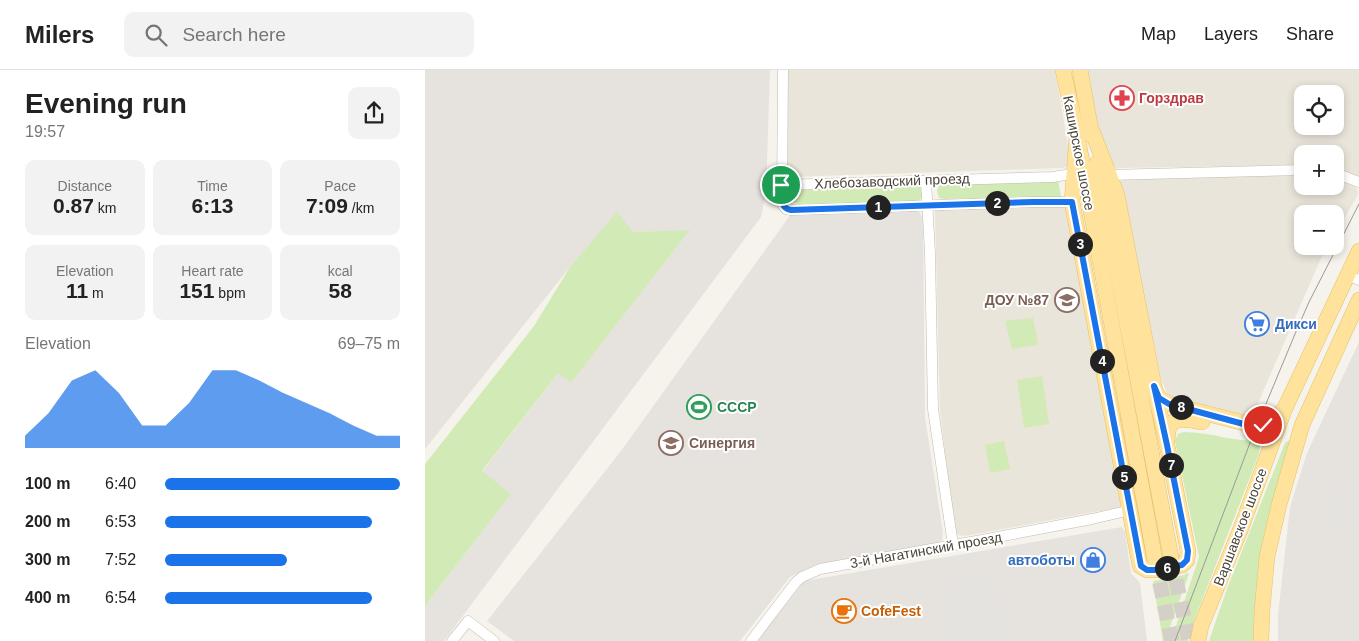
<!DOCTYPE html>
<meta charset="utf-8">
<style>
:root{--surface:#fff;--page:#f2f2f2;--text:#222;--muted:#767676;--line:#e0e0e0;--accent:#1a73e8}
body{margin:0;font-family:Arial,sans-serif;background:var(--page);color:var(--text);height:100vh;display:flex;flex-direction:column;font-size:19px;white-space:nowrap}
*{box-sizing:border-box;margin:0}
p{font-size:16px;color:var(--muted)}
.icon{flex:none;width:28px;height:28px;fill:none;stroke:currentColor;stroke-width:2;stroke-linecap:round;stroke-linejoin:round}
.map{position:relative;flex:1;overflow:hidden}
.details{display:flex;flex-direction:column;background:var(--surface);width:425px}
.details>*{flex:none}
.buttons{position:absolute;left:869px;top:15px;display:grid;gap:10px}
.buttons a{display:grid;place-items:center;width:50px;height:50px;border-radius:10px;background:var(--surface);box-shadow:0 2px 8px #0003;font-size:25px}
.pin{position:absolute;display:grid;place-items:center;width:42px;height:42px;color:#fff;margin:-21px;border:2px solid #fff;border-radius:50%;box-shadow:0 1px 5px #0007}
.km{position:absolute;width:25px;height:25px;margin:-12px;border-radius:50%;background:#222;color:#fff;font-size:14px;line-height:25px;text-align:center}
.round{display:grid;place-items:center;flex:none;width:52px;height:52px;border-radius:10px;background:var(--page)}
.head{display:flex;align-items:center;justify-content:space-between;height:85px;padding:0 25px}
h1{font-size:28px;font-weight:600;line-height:38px}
.stats{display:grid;grid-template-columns:repeat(3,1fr);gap:8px;height:85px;padding:5px 25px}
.stats div{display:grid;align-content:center;border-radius:10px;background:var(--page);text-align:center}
.stats b{font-size:21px;font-weight:600}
.stats small{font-size:14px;font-weight:400}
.stats p{font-size:14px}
.chart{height:140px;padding:10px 25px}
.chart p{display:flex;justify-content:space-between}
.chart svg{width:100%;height:90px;margin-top:5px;fill:var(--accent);opacity:.7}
ul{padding:0 25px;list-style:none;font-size:16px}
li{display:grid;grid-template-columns:80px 60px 1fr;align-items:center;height:38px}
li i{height:12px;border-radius:6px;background:var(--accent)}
header{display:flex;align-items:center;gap:30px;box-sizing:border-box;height:70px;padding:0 25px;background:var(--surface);border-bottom:1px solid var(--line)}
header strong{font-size:24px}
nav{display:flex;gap:28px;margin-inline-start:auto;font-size:18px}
.search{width:350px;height:45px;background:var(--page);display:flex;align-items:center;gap:12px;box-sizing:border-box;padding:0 18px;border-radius:10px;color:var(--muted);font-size:19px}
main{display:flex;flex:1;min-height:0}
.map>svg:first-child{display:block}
.residential{fill:#eae5da;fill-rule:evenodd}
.industrial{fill:#e6e2dd}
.green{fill:#d2eab5}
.parking{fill:#e5e3e0}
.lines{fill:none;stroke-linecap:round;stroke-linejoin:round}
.primary-tunnel{stroke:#d4d0c8;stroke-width:15;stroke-dasharray:15 8;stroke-linecap:butt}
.street-casing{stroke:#c2bbae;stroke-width:11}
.primary-casing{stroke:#e6c16a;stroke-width:16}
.street{stroke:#fff;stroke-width:10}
.primary{stroke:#ffe39c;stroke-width:15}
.tram{stroke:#9a9a9a;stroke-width:1}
.route-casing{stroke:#fff;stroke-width:10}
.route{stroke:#1a73e8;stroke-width:6}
.labels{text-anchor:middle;stroke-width:4;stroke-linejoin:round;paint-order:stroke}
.health-label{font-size:14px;font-weight:bold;fill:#be3a42;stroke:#fff;text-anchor:start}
.street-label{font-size:14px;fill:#4b4439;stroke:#fff}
.education-label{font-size:14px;font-weight:bold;fill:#785e54;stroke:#fff;text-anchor:end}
.shop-label{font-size:14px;font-weight:bold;fill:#366cbe;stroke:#fff;text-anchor:start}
.leisure-label{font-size:14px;font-weight:bold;fill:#27864d;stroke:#fff;text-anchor:start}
.food-label{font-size:14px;font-weight:bold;fill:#c56008;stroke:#fff;text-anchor:start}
</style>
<header>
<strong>Milers</strong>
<div class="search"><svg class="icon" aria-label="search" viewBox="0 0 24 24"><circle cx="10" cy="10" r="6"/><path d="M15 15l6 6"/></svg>Search here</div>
<nav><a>Map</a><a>Layers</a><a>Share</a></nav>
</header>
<main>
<section class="details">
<div class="head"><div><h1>Evening run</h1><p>19:57</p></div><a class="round"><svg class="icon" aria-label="share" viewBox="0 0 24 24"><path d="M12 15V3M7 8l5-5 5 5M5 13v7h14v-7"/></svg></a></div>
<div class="stats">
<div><p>Distance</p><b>0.87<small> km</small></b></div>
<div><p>Time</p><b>6:13</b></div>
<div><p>Pace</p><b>7:09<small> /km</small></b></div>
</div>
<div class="stats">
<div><p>Elevation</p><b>11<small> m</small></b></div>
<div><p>Heart rate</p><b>151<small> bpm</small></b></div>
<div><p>kcal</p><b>58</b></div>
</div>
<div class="chart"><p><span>Elevation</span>69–75 m</p>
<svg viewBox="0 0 160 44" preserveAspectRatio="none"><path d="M0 44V38L10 27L20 11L30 6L40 17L50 33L60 33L70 22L80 6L90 6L100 11L110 17L120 22L130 27L140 33L150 38L160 38V44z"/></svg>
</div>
<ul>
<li><b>100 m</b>6:40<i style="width:100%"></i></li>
<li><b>200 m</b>6:53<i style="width:88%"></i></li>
<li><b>300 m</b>7:52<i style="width:52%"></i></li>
<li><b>400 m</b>6:54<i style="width:88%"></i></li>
</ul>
</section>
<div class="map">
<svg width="934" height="571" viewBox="0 0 934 571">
<rect width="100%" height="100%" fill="#f6f3ec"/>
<!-- residential -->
<path class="residential" d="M360 0H630L645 87V92L641 97 636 98 363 107 361 102Z
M662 0H934V108L910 98V84H878L877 95 692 98 684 94 675 72ZM878 24H910V56H878Z
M877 105 878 116H910V109L930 117 933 121 932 126 910 165V144H878V176H903L896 188 827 347 743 326 736 308 698 125 694 115 696 111 700 109Z
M638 134 645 137 697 437 540 466 533 465 530 461 515 341 510 141 512 138Z"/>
<!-- industrial -->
<path class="industrial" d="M0 0H345L341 121 336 147 19 571H0V536L86 424 57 402 133 303 146 313 264 161 208 162 192 143 145 197 0 379Z
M490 140 495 143 498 150 500 347 518 463 517 470 512 474 392 494 365 507 315 571H89L62 551 196 381 366 144Z
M934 272V571H853V545L865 437 882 383Z
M697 457 700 462 706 503 715 513 722 571H333L379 511Z"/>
<!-- green -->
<path class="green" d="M633 110 636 127 628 129H520L514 128 512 121 514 115Z
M495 115C498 119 498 124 496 129L490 132 374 134 369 133 366 128 368 120Z
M192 142 208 162 265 160 146 313 133 303 57 401 86 424 0 536V394L109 256 145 197Z
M608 248 613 273 612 275 587 279 580 251Z
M617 306 624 354 599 358 592 310Z
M759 362C783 362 806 371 830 371L835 376 834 384 769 551 763 571H746L774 487 750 371 753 364Z
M579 371 585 399 565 403 560 375Z
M863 371 866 372 832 571H784L803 516 860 373Z
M762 503 764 504 740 571H738L728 511 759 505Z"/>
<!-- parking -->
<path class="parking" d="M934 414V460L914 462 911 418Z
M567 509 579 571H531L521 518Z"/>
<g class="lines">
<!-- primary-tunnel -->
<path class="primary-tunnel" d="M746 487 764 571
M730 490 747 571"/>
<defs>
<path id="street" d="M358 0 357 134 361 139 366 140 608 132H647
M910 103 934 112
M683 105 878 100
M501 111 505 183 508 339 528 475
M356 115 628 107 640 105 649 102
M923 205 934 210
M27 571 43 551 69 571
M326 571 371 512 377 507 395 499 557 470 667 449 706 440"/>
<path id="primary" d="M638 0 652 65 730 490
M655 0 667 66
M652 65 647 132 715 496 722 500H729L757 495 762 490 763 481 742 375 729 316 692 125 665 56
M672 93 746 487
M730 320 734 328 744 334 831 356 841 355 851 348 857 341
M742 371C743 367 742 362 744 358 749 345 766 350 777 352
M773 571 776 556 816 458 860 338 934 181
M836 571 837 541 842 487 854 435 877 355 934 230"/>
</defs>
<!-- street casing -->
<use href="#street" class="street-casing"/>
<!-- primary casing -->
<use href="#primary" class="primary-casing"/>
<!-- street -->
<use href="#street" class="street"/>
<!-- primary -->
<use href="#primary" class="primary"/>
<!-- tram -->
<path class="tram" d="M750 571 828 365 870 264 884 232 934 134"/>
</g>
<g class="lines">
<defs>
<path id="route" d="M356 115C357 125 354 138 366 140L608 132H647L716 496 722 500H729L757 495 762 490 763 481 742 375 729 316 734 328 744 334 826 356 838 355"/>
</defs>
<!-- route casing -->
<use href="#route" class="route-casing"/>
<!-- route -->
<use href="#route" class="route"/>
</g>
<!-- icons -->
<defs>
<symbol id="pharmacy-ring" viewBox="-11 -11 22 22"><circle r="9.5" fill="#fff" stroke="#e0444e" stroke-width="1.5"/><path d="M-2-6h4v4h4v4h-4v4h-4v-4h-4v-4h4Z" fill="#e0444e"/></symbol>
<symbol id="school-ring" viewBox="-11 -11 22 22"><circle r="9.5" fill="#fff" stroke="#8d6e63" stroke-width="1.5"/><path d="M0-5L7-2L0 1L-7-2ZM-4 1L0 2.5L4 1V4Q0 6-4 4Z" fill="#8d6e63"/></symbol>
<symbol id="supermarket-ring" viewBox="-11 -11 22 22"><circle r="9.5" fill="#fff" stroke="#3f7fe0" stroke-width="1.5"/><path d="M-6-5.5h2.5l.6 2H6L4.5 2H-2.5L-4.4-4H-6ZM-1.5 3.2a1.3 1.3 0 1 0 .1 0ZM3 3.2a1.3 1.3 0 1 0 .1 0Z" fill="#3f7fe0"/></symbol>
<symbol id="stadium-ring" viewBox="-11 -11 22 22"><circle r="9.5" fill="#fff" stroke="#2e9e5b" stroke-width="1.5"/><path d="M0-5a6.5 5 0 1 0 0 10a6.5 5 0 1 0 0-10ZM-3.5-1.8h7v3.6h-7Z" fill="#2e9e5b"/></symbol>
<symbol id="university-ring" viewBox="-11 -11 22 22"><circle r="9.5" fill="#fff" stroke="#8d6e63" stroke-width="1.5"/><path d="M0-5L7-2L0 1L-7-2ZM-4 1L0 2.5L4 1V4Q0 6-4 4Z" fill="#8d6e63"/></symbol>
<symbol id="shop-ring" viewBox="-11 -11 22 22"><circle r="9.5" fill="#fff" stroke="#3f7fe0" stroke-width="1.5"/><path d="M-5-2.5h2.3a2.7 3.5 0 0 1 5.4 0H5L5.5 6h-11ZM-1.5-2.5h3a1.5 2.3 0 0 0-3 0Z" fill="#3f7fe0"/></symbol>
<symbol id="cafe-ring" viewBox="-11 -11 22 22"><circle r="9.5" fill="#fff" stroke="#e8710a" stroke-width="1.5"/><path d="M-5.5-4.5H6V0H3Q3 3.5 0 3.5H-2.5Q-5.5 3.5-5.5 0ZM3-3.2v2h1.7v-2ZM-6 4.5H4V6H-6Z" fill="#e8710a"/></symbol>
</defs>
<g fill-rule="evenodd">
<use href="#pharmacy-ring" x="683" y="14" width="28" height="28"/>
<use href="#school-ring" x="628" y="216" width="28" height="28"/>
<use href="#supermarket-ring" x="818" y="240" width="28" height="28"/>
<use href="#stadium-ring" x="260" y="323" width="28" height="28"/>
<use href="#university-ring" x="232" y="359" width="28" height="28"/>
<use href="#shop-ring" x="654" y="476" width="28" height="28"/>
<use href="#cafe-ring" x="405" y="527" width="28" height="28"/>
</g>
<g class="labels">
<!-- health labels -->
<g class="health-label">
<text x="714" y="33">Горздрав</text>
</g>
<!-- street labels -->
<g class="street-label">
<text transform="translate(654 83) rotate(79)" y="5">Каширское шоссе</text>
<text transform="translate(467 111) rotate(-2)" y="5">Хлебозаводский проезд</text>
<text transform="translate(815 457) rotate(-69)" y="5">Варшавское шоссе</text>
<text transform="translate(501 480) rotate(-10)" y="5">3-й Нагатинский проезд</text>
</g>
<!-- education labels -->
<g class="education-label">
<text x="624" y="235">ДОУ №87</text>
<text x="264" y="378" text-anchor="start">Синергия</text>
</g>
<!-- shop labels -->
<g class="shop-label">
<text x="850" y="259">Дикси</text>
<text x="650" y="495" text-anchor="end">автоботы</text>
</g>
<!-- leisure labels -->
<g class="leisure-label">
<text x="292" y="342">СССР</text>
</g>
<!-- food labels -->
<g class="food-label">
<text x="436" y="546">CofeFest</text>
</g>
</g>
</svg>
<div class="buttons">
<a><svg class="icon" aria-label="locate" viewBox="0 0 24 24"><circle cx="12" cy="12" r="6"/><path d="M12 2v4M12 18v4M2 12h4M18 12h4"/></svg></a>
<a>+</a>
<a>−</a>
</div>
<div class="pin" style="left:356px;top:115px;background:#1e9e55"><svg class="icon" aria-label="arrive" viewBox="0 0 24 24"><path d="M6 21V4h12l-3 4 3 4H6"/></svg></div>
<div class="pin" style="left:838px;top:355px;background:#d93025"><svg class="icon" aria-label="check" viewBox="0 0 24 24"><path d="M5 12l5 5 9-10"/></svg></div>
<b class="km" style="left:453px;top:137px">1</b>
<b class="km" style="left:572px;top:133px">2</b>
<b class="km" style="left:655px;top:174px">3</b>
<b class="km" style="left:677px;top:291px">4</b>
<b class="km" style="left:699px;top:407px">5</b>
<b class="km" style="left:742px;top:498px">6</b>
<b class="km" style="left:746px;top:395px">7</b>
<b class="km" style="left:756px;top:337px">8</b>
</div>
</main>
